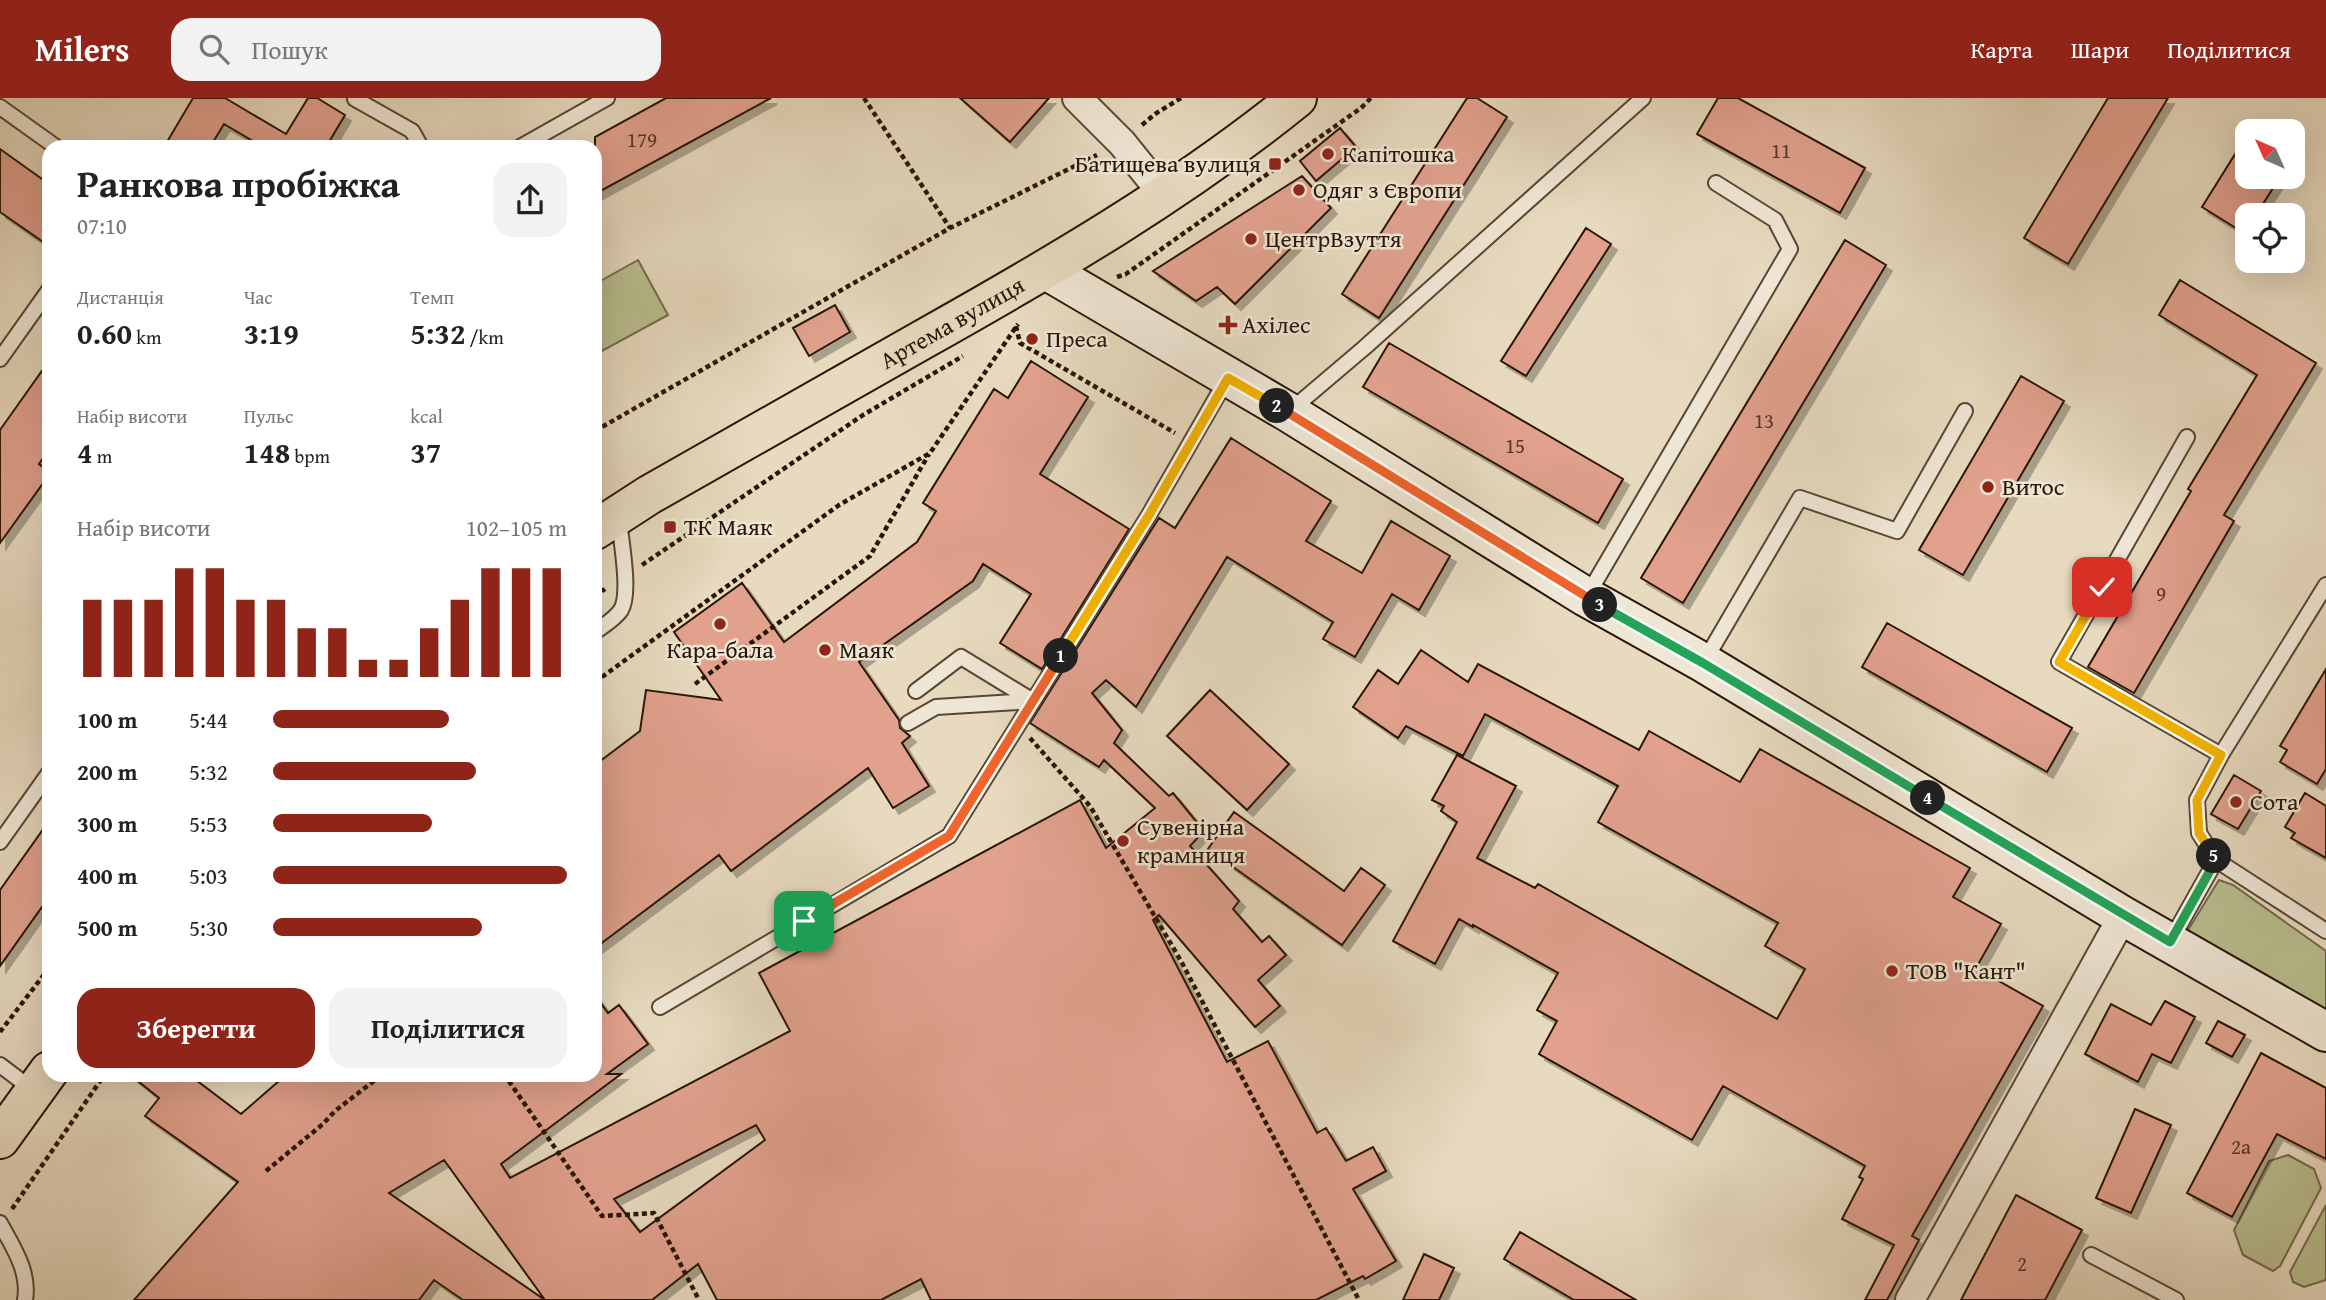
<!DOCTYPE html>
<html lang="uk">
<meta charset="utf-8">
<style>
:root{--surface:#fff;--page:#f2f2f2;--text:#222;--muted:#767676;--accent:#8f2418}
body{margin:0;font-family:"Gentium Book Plus",serif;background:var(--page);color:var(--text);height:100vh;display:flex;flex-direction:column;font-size:26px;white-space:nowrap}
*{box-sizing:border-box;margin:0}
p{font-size:23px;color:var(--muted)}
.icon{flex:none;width:38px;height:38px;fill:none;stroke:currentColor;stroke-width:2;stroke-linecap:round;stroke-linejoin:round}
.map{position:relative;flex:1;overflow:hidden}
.sheet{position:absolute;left:42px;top:42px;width:560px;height:942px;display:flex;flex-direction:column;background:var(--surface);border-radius:21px;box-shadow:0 7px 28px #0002}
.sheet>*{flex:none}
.needle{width:46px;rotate:315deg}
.tools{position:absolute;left:2235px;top:21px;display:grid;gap:14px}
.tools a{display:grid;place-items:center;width:70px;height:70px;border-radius:14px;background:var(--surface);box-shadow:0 7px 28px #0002;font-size:35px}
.pin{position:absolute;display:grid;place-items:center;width:60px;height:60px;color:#fff;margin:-30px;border-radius:14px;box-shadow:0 4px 10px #0006}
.km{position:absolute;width:35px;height:35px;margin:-18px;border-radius:50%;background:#222;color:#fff;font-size:19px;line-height:35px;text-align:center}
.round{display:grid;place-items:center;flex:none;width:74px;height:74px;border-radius:21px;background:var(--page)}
.summary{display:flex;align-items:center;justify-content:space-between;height:119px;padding:0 35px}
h1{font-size:38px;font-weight:700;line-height:52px}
.figures{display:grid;grid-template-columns:repeat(3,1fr);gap:10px;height:119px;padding:7px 35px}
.figures div{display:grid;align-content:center}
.figures b{font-size:30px;font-weight:700}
.figures small{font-size:19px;font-weight:400}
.figures p{font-size:19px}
.chart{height:196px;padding:14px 35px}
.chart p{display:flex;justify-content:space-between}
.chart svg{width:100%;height:126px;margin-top:7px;stroke:var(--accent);stroke-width:6}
.primary-button{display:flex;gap:14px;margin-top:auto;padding:14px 35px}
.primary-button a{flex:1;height:80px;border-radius:21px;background:var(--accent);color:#fff;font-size:28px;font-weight:700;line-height:80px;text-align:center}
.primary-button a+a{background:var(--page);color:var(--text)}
ul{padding:0 35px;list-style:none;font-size:23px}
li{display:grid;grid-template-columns:112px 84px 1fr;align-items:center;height:52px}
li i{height:18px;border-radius:9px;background:var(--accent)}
header{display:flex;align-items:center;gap:42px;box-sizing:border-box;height:98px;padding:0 35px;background:var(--accent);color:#fff}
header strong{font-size:33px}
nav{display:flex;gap:38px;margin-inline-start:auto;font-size:24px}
.search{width:490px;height:63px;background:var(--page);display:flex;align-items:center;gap:18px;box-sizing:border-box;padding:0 24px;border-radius:21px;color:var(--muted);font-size:26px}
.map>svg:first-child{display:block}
.green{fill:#b9be8f;stroke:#716a4a;stroke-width:2}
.building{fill:#e1a18d;stroke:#291506;stroke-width:2;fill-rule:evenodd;filter:url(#shadow)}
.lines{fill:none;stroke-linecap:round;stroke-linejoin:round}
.lane-casing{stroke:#584634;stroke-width:18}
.street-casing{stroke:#584634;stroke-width:32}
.secondary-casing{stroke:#291506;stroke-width:42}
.primary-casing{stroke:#291506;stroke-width:42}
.path{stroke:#291506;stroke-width:4.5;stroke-dasharray:5 3.5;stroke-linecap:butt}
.lane{stroke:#efe7d5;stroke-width:14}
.street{stroke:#efe7d5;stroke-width:28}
.secondary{stroke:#efe7d5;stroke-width:38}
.primary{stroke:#e7dabf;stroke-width:38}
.split-1-casing{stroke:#fff;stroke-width:14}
.split-2-casing{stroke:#fff;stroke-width:14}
.split-3-casing{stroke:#fff;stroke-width:14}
.split-4-casing{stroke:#fff;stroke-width:14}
.split-5-casing{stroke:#fff;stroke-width:14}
.split-6-casing{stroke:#fff;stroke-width:14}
.split-1{stroke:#f0652b;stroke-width:9}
.split-2{stroke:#f5b400;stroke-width:9}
.split-3{stroke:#f0652b;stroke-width:9}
.split-4{stroke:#22a559;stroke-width:9}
.split-5{stroke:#22a559;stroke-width:9}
.split-6{stroke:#f5b400;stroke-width:9}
.poi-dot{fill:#8f2418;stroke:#efe7d5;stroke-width:2.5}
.labels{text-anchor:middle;stroke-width:5;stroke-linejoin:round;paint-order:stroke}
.number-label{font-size:21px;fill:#573828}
.poi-label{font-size:24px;fill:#291506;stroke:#efe7d5;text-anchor:start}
.street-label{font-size:24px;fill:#291506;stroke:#efe7d5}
</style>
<header>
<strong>Milers</strong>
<div class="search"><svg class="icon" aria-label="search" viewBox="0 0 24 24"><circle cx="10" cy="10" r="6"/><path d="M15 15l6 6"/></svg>Пошук</div>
<nav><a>Карта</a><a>Шари</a><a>Поділитися</a></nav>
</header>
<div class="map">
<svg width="2326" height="1202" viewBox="0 0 2326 1202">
<defs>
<filter id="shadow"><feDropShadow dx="6" dy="6" stdDeviation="0" flood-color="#0004"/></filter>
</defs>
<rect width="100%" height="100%" fill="#e7dabf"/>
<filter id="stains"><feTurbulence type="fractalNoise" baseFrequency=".00286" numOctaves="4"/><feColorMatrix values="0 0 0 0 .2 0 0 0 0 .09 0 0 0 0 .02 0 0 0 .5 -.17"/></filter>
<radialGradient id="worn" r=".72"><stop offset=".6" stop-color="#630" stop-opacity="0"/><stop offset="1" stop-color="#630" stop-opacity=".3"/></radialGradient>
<!-- green -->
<path class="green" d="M638 162 668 217 602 253 595 240V186Z
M2219 782 2233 787 2326 853V923L2194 849 2188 832Z
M2288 1057 2314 1071 2321 1090 2280 1168 2273 1173 2243 1157 2234 1132 2269 1063Z
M2326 1107V1182L2304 1189 2293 1184 2290 1174Z"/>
<!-- building -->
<path class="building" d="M193 0H225L286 36 308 0H317L345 17 326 49H263L224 26 210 49H164Z
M666 0H771L595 96V39Z
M960 0H1049L1010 44Z
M1467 0H1477L1507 19 1379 220 1342 196Z
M1718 0H1738L1865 70 1840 115 1697 36Z
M2108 0H2168L2068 166 2024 140Z
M1340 30 1356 49 1316 83 1300 63Z
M2247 37V79H2280L2256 117H2247V137L2202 109Z
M0 51 49 86V148L0 114Z
M1302 78 1331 110 1235 206 1217 189 1196 203 1153 173Z
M1586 130 1611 146 1526 278 1501 263Z
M1845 142 1886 167 1683 505 1641 480Z
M2180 182 2316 265 2224 417 2234 423 2134 595 2088 569 2191 393 2188 391 2257 277 2159 217Z
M835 207 850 234 809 258 793 230Z
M1389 245 1623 381 1598 425 1363 289Z
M49 263V352L39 366 49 374V377L0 445V332Z
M1031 263 1088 299 1040 376 1129 431 1042 571 1000 545 1031 496 983 466 973 483 859 564 899 622 900 630 910 638 902 645 929 688 893 710 868 670 731 773 719 757 595 850V667L640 633 646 592 721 602 674 534 742 485 784 544 917 444 936 413 923 405 994 291 1008 300Z
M2021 278 2064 303 1963 477 1919 452Z
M1231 340 1331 403 1306 443 1362 475 1391 423 1450 458 1419 512 1392 496 1355 559 1323 541 1333 524 1227 459 1136 609 1106 582 1092 595 1122 632 1114 645 1169 698 1173 695 1204 733 1190 748 1239 803 1233 811 1262 844 1269 838 1286 857 1258 882 1280 908 1255 929 1159 817 1153 822 1227 964 1268 943 1317 1035 1326 1030 1346 1063 1373 1049 1386 1073 1353 1091 1396 1163 1365 1181 1363 1178 1316 1202H931L921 1181 881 1202H717L698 1166 652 1202H463L434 1182 419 1202H134L238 1084 145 1018 159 1000 129 976H188L241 1016 287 976H595V897L608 915 619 907 648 946 607 976H621L501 1066 510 1080 790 933 759 875 1080 702 1106 750 1155 710 1104 662 1099 669 1030 625 1159 420 1175 430ZM756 1027 765 1042 640 1134 614 1101ZM444 1062 545 1202 389 1095Z
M1887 525 2072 630 2047 674 1862 569Z
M1421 552 1468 584 1478 566 1639 652 1649 633 1740 684 1760 651 1970 770 1953 799 2001 826 1976 870 2043 908 1912 1138 1919 1142 1887 1202H1865L1894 1147 1842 1121 1863 1081 1859 1079 1865 1068 1723 988 1692 1042 1539 956 1557 923 1537 912 1558 875 1473 827V829L1459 821 1435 866 1393 843 1457 724 1441 713 1444 708 1432 702 1457 657 1516 688 1477 760 1535 790 1538 786 1777 921 1805 871 1765 848 1778 825 1598 724 1618 688 1485 616 1463 658 1406 628 1398 640 1353 609 1378 572 1398 586Z
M2326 571V671L2317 686 2280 664 2287 652 2280 648Z
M1210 592 1289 666 1247 712 1167 638Z
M2234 677 2261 693 2238 731 2211 716Z
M2305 695 2326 708V760L2291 740 2295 735 2285 729Z
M1234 714 1344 793 1361 770 1385 787 1342 847 1208 751Z
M49 723V799L0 868V792Z
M2165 903 2195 919 2171 965 2152 956 2138 984 2085 956 2111 906 2151 927Z
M2218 923 2245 937 2232 959 2206 945Z
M2261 955 2326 990V1061L2277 1036 2232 1119 2187 1095Z
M2135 1011 2171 1027 2131 1115 2096 1100Z
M2016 1097 2082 1132 2045 1202H1961Z
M1520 1134 1636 1202H1574L1504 1161Z
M1424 1156 1454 1170 1439 1202H1403Z"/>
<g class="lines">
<defs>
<path id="lane" d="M355 1 412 33 421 49
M0 9 56 49
M520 49 607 0
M0 261 49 192
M1291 312 1364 250 1643 0
M2187 339 2059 564 2221 657
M1587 498 1790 151 1775 122 1716 85
M595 534C604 527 614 522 621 512 631 495 621 443 619 422
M1704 564 1800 400 1897 433 1965 313
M916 593 961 559 1033 603
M908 625 936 609 1032 603
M0 744 49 675
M2216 762 2199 735 2197 702 2221 657 2326 487
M2170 844 2216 762 2326 833
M660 909 949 738 1149 417 1227 281
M0 967 33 992
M0 1125C13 1149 30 1174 25 1202
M2091 1157 2176 1202"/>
<path id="street" d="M1077 0 1122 45 1164 97
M1910 1202 2123 818"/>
<path id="secondary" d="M1046 172 1288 314 1586 499 1704 565 2123 818 2326 934"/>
<g id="primary">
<path id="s1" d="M595 432 649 397C740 345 831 294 922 242 1052 169 1181 94 1297 0"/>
<path d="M0 1041 49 973"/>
</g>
</defs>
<!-- lane casing -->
<use href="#lane" class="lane-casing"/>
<!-- street casing -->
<use href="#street" class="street-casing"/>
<!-- secondary casing -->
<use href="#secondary" class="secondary-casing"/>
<!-- primary casing -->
<use href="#primary" class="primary-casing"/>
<!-- path -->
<path class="path" d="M864 0 950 130
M1142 27 1155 16 1181 0
M1117 179 1126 176 1361 10 1371 0
M1016 228 1020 245 1175 335
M595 333 950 130 1097 57
M642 467 863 317 963 258
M595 498 605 491
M595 584 839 407 930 355 1018 226
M695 586 870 458 929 356
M1030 640 1090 708 1181 863 1359 1202
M0 934 49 870
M504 976 602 1118 654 1115 699 1202
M266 1073 323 1026 335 1013 383 976
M12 1111 105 976"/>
<!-- lane -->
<use href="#lane" class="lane"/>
<!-- street -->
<use href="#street" class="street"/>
<!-- secondary -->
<use href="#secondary" class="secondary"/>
<!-- primary -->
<use href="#primary" class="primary"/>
</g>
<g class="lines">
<defs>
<path id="split-1" d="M804 823 949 738 1061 558"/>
<path id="split-2" d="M1061 558 1149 417 1228 280 1277 308"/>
<path id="split-3" d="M1277 308 1600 507"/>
<path id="split-4" d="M1600 507 1703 565 1928 700"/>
<path id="split-5" d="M1928 700 2170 844 2216 762 2214 758"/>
<path id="split-6" d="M2102 489 2059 564 2221 657 2197 702 2199 735 2214 758"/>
</defs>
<!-- split-1 casing -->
<use href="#split-1" class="split-1-casing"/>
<!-- split-2 casing -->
<use href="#split-2" class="split-2-casing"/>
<!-- split-3 casing -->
<use href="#split-3" class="split-3-casing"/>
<!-- split-4 casing -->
<use href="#split-4" class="split-4-casing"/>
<!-- split-5 casing -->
<use href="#split-5" class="split-5-casing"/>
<!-- split-6 casing -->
<use href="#split-6" class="split-6-casing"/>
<!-- split-1 -->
<use href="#split-1" class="split-1"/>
<!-- split-2 -->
<use href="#split-2" class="split-2"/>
<!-- split-3 -->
<use href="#split-3" class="split-3"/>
<!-- split-4 -->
<use href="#split-4" class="split-4"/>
<!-- split-5 -->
<use href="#split-5" class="split-5"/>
<!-- split-6 -->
<use href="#split-6" class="split-6"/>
</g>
<!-- markers -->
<g class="poi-dot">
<circle cx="1328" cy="56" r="7"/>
<rect x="1268" y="59" width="14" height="14" rx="3.5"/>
<circle cx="1299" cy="92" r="7"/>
<circle cx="1251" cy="141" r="7"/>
<path d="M1224.5 216.5h7v7h7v7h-7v7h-7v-7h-7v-7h7z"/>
<circle cx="1032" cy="241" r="7"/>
<circle cx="1988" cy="389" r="7"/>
<rect x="663" y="422" width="14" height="14" rx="3.5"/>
<circle cx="720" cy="526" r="7"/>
<circle cx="825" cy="552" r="7"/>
<circle cx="2236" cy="704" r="7"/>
<circle cx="1123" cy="743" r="7"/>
<circle cx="1892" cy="873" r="7"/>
</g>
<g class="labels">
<!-- number labels -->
<g class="number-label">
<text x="642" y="49">179</text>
<text x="1781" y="60">11</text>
<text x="1764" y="330">13</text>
<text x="1515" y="355">15</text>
<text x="2161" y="503">9</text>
<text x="2241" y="1056">2а</text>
<text x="2022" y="1173">2</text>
</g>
<!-- poi labels -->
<g class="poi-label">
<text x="1342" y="64">Капітошка</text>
<text x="1261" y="74" text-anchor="end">Батищева вулиця</text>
<text x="1313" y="100">Одяг з Європи</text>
<text x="1265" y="149">ЦентрВзуття</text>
<text x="1242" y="235">Ахілес</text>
<text x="1046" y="249">Преса</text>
<text x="2002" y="397">Витос</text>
<text x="684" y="437">ТК Маяк</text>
<text x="720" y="560" text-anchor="middle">Кара-бала</text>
<text x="839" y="560">Маяк</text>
<text x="2250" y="712">Сота</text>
<text x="1137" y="737">Сувенірна<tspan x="1137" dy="28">крамниця</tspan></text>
<text x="1906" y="881">ТОВ "Кант"</text>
</g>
<!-- street labels -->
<g class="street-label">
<text dy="8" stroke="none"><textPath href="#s1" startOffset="413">Артема вулиця</textPath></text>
</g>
</g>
<rect width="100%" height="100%" filter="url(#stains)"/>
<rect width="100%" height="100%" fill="url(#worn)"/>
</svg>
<div class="tools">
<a><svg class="needle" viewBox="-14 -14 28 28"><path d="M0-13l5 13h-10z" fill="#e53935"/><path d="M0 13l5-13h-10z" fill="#767676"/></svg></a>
<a><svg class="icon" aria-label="locate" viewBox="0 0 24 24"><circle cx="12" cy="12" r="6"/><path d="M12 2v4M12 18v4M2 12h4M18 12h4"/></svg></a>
</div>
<div class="pin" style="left:804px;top:823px;background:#1e9e55"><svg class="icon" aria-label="arrive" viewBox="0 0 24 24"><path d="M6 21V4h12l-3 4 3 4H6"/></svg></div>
<div class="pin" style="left:2102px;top:489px;background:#d93025"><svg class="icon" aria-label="check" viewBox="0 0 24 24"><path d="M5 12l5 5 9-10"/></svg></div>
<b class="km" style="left:1061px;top:558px">1</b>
<b class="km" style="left:1277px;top:308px">2</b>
<b class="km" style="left:1600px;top:507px">3</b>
<b class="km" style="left:1928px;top:700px">4</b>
<b class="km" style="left:2214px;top:758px">5</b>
<section class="sheet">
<div class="summary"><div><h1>Ранкова пробіжка</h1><p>07:10</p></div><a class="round"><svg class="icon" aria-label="share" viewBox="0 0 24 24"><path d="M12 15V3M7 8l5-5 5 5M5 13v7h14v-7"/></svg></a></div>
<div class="figures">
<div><p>Дистанція</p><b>0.60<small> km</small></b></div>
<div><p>Час</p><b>3:19</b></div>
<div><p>Темп</p><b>5:32<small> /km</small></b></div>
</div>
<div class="figures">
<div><p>Набір висоти</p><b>4<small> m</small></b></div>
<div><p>Пульс</p><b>148<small> bpm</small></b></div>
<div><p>kcal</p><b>37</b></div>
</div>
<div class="chart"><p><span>Набір висоти</span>102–105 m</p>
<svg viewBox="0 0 160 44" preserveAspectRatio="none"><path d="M5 44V17M15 44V17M25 44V17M35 44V6M45 44V6M55 44V17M65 44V17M75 44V27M85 44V27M95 44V38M105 44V38M115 44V27M125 44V17M135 44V6M145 44V6M155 44V6"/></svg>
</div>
<ul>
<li><b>100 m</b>5:44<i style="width:60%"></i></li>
<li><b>200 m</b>5:32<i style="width:69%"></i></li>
<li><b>300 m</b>5:53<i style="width:54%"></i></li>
<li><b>400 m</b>5:03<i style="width:100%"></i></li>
<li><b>500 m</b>5:30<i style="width:71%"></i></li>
</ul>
<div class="primary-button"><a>Зберегти</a><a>Поділитися</a></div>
</section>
</div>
